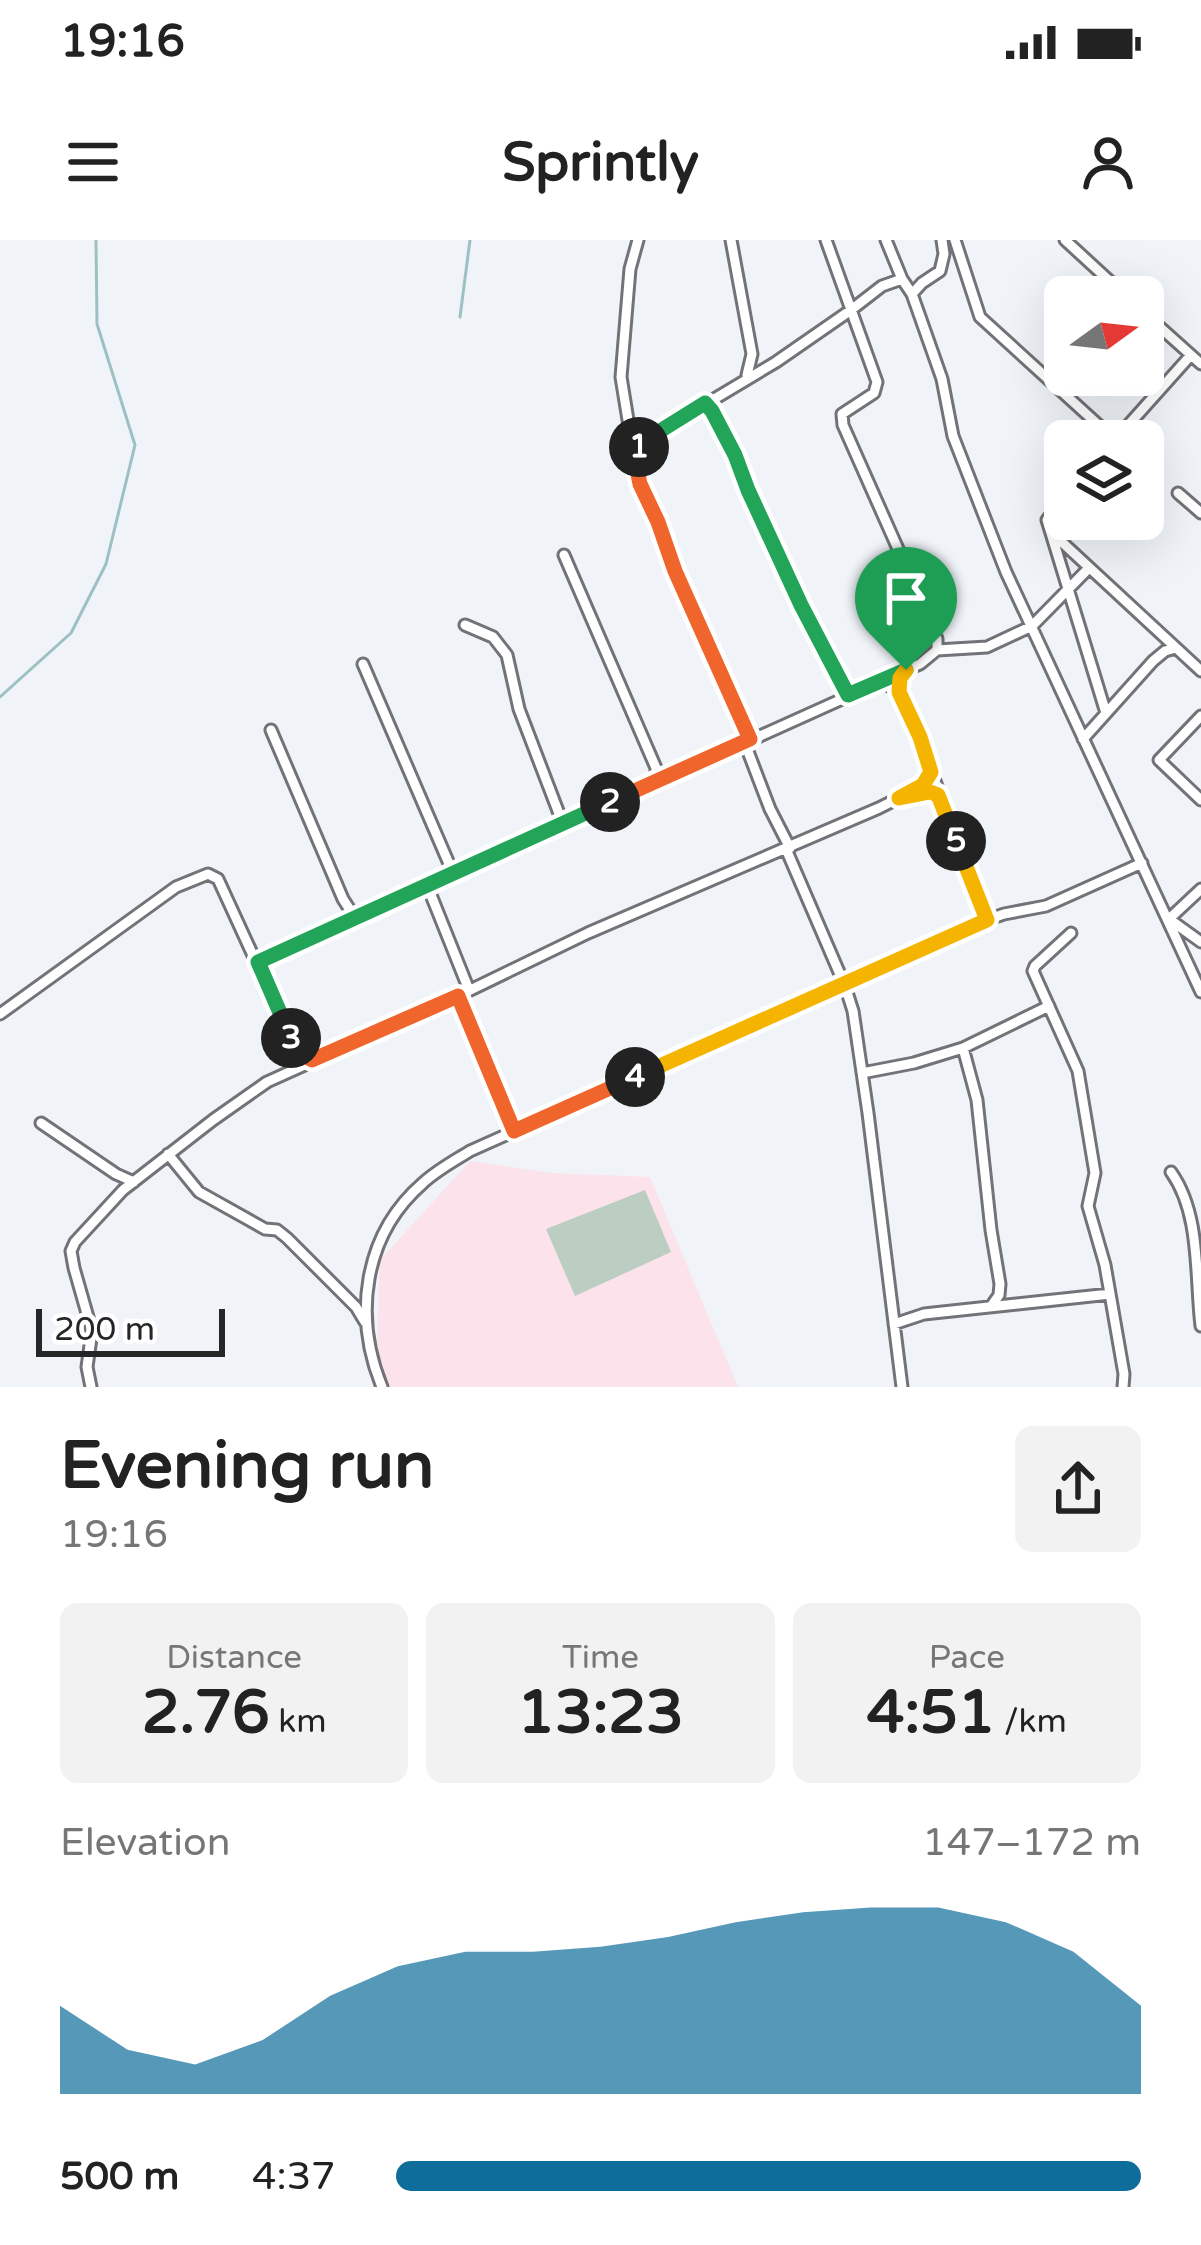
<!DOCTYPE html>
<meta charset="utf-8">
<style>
:root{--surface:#fff;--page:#f2f2f2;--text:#222;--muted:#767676;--accent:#0f6d9b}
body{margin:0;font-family:"Varela Round",sans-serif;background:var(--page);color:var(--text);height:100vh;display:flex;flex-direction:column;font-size:45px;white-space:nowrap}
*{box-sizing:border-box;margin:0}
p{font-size:39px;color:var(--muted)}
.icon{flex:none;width:66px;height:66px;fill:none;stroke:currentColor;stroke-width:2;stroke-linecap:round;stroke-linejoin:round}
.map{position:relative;height:1147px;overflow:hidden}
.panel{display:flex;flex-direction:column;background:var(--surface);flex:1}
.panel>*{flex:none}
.needle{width:78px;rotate:75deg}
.fabs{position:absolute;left:1044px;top:36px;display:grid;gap:24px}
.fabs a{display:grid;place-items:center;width:120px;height:120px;border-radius:18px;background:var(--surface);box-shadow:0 12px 48px #0002;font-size:60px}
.scale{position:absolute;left:36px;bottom:30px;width:189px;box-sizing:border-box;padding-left:12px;border:6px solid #252628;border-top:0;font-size:33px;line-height:42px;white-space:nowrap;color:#252628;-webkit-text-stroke:9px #fff;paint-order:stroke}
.pin{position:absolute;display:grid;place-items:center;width:102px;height:102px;color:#fff;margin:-123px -51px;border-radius:50% 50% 50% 0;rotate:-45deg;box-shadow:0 0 12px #0007}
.pin .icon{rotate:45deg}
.km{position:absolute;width:60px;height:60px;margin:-30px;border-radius:50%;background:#222;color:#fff;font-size:33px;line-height:60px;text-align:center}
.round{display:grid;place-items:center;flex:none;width:126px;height:126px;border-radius:18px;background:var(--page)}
.head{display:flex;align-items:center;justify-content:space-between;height:204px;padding:0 60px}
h1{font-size:66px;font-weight:700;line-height:90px}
.stats{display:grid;grid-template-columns:repeat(3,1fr);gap:18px;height:204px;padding:12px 60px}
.stats div{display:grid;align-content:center;border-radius:18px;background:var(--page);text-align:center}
.stats b{font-size:60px;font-weight:700}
.stats small{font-size:33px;font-weight:400}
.stats p{font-size:33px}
.chart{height:336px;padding:24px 60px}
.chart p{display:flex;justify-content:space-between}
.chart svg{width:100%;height:216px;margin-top:12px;fill:var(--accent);opacity:.7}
ul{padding:0 60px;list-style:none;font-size:39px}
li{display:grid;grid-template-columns:192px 144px 1fr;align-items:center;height:90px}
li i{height:30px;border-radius:15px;background:var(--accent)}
.status{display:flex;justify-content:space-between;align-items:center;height:84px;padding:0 60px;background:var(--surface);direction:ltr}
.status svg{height:33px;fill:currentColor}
header{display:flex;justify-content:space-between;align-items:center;height:156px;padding:0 60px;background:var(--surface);font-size:54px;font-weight:700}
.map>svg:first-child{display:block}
.education{fill:#fbe2eb}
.green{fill:#bccec1}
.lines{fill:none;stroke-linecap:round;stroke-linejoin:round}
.stream{stroke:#9cc1c4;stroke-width:3}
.minor-casing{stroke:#717378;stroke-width:15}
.minor{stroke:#fff;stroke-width:9}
.split-1-casing{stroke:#fff;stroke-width:24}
.split-2-casing{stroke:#fff;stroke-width:24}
.split-3-casing{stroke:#fff;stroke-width:24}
.split-4-casing{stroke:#fff;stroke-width:24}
.split-5-casing{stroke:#fff;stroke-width:24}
.split-6-casing{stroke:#fff;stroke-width:24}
.split-1{stroke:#22a559;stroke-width:15}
.split-2{stroke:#f0652b;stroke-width:15}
.split-3{stroke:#22a559;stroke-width:15}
.split-4{stroke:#f0652b;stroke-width:15}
.split-5{stroke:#f5b400;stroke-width:15}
.split-6{stroke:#f5b400;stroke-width:15}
</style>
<div class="status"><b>19:16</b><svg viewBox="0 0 49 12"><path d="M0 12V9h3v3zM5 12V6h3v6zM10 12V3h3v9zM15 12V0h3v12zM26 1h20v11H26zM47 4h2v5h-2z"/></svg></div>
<header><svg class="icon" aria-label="menu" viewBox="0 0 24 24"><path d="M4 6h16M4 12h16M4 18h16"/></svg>Sprintly<svg class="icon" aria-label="person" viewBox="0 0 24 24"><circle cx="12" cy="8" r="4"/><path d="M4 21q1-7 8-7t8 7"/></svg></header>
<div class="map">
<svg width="1201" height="1147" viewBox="0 0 1201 1147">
<rect width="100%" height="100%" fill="#f0f4f8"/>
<!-- education -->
<path class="education" d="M470 921 552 933 650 937 738 1147H389L376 1125 380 1020Z"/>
<!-- green -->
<path class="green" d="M645 950 671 1012 575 1056 546 989Z"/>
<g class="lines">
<!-- stream -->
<path class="stream" d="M460 77 470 0
M0 457 71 393 106 324 135 205 97 84 96 0"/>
<defs>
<path id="minor" d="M638 0 630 29 621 137 635 223 640 244 658 282 675 331 750 499
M731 0 752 114 747 135
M826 0 877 142 874 153 842 174 843 185 922 363 937 399V410
M886 0 902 39
M942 0 944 14 940 31 922 43 912 54 942 139 953 196 1006 332 1201 752
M955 0 980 77 1115 200
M1065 0 1127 57
M1143 72 1201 124
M705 163 712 171 735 215 762 282 824 413 848 455
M1114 201 1191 115
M634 214 644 201 776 122 851 70 882 46 902 39 912 54
M1178 253 1201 273
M1065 255 1047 280 1106 473
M1051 292 1201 431
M564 315 656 528V542
M465 385 493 397 507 415 519 469 563 584
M363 424 453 633
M878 442C898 446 903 460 911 477L987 680
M1201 476 1159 520 1201 560
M271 490 343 659 350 670 357 676
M1083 499 1153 421 1165 411 1176 408
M744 501 770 569 790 608
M786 609 845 746 853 771 868 873 902 1147
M427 645 469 750
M1201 649 1169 679 1201 702
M1071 693 1035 726 1033 731 1078 831 1095 933 1088 966 1105 1025 1124 1134 1123 1147
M258 722 920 424 937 410 987 407 1032 386 1089 328
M458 756 514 891
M0 774 176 647 208 634 218 639 294 805 301 814 312 820
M963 808 977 860 991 990 1000 1044 999 1055 992 1065
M862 833 914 823 963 808 1049 766
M41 883 116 934 134 942
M168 914 199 952 265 989 277 990 287 998 356 1067 365 1082
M1171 932C1201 974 1195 1036 1201 1086
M894 1084 924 1074 1110 1054
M91 1147 87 1127 92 1091 74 1028 71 1011 75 1002 123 950 213 880 267 842 458 756 588 693 879 568 919 548 931 533
M382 1147C353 1076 363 995 423 943 437 930 454 921 470 911L987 680 1004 674 1046 666 1142 623"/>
</defs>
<!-- minor casing -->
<use href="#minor" class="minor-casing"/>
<!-- minor -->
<use href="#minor" class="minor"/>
</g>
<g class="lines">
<defs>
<path id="split-1" d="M639 207 644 201 705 163 712 171 735 215 748 250 801 365 848 455 906 430"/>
<path id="split-2" d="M610 562 750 499 675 331 658 282 640 244 634 214 639 207"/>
<path id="split-3" d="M291 798 258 722 610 562"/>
<path id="split-4" d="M291 798 301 814 312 820 458 756 514 891 635 837"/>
<path id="split-5" d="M635 837 987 680 956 601"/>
<path id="split-6" d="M906 430 900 438 899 452 920 497 931 532 923 545 899 558 930 552 938 555 956 601"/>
</defs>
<!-- split-1 casing -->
<use href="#split-1" class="split-1-casing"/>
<!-- split-2 casing -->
<use href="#split-2" class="split-2-casing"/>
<!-- split-3 casing -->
<use href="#split-3" class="split-3-casing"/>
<!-- split-4 casing -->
<use href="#split-4" class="split-4-casing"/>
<!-- split-5 casing -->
<use href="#split-5" class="split-5-casing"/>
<!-- split-6 casing -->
<use href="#split-6" class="split-6-casing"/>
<!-- split-1 -->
<use href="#split-1" class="split-1"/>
<!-- split-2 -->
<use href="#split-2" class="split-2"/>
<!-- split-3 -->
<use href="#split-3" class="split-3"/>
<!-- split-4 -->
<use href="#split-4" class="split-4"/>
<!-- split-5 -->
<use href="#split-5" class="split-5"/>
<!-- split-6 -->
<use href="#split-6" class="split-6"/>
</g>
</svg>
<div class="fabs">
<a><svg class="needle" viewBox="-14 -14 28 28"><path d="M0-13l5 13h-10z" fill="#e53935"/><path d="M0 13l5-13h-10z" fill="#767676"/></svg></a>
<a><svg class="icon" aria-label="layers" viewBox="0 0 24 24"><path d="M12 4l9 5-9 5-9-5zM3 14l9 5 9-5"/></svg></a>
</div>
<div class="scale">200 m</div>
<div class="pin" style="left:906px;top:430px;background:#1e9e55"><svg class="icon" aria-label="arrive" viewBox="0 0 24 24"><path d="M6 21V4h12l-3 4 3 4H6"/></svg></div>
<b class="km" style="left:639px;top:207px">1</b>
<b class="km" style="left:610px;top:562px">2</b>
<b class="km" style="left:291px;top:798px">3</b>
<b class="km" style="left:635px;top:837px">4</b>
<b class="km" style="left:956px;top:601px">5</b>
</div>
<section class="panel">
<div class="head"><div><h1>Evening run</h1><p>19:16</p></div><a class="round"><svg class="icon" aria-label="share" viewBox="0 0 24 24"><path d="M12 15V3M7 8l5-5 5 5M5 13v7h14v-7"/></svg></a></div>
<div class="stats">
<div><p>Distance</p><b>2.76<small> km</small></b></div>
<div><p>Time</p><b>13:23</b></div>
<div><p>Pace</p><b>4:51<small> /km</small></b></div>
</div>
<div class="chart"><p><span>Elevation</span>147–172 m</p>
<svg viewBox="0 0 160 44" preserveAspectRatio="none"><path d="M0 44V26L10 35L20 38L30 33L40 24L50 18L60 15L70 15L80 14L90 12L100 9L110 7L120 6L130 6L140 9L150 15L160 26V44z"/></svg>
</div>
<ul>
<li><b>500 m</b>4:37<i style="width:100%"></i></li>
</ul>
</section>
